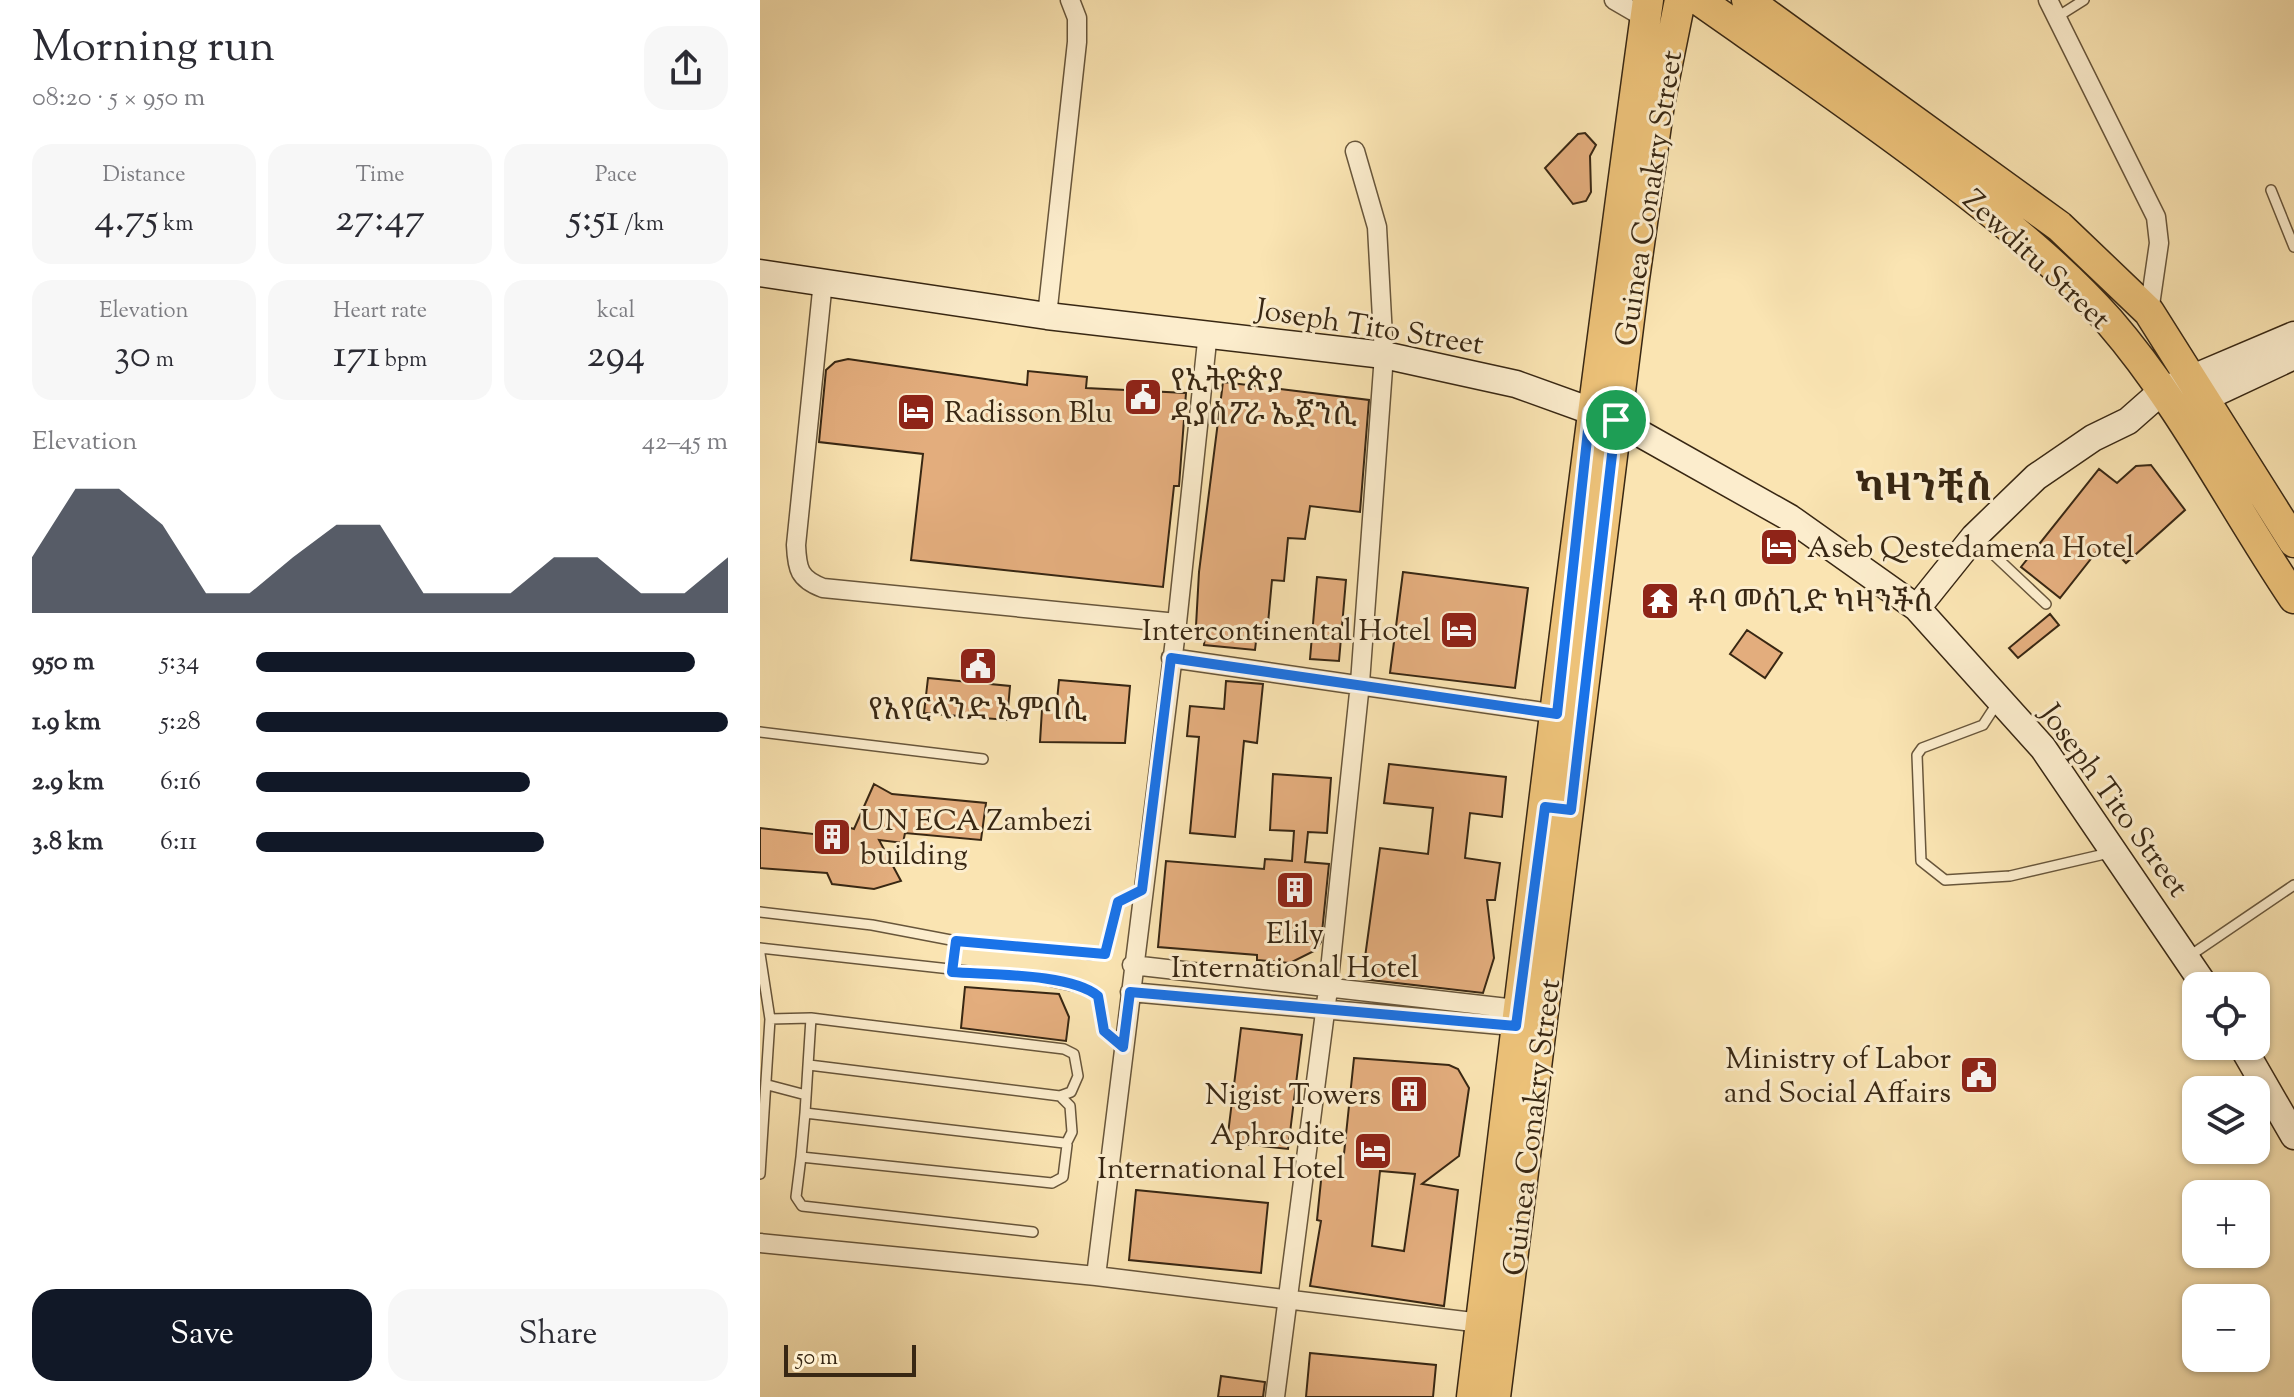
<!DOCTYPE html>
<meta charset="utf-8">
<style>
:root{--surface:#fff;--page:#f7f7f7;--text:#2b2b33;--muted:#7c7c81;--accent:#111827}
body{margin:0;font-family:"Sorts Mill Goudy","Noto Serif Ethiopic",serif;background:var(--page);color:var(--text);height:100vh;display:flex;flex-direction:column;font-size:30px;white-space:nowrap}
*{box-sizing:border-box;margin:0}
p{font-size:26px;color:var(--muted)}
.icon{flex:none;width:44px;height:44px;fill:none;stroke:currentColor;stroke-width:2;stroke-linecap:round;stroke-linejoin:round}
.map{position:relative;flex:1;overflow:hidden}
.drawer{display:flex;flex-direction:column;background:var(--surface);width:760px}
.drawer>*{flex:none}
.fabs{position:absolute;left:1422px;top:972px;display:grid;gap:16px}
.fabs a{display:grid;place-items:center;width:88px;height:88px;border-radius:16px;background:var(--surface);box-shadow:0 2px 6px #0004;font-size:40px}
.scale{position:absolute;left:24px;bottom:20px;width:132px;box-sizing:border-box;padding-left:8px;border:4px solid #382713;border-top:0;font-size:22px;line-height:28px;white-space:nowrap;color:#382713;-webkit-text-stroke:6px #fcedcd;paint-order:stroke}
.pin{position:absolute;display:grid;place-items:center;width:68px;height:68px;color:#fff;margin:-34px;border:4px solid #fff;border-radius:50%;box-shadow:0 2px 8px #0007}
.round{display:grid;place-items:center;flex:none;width:84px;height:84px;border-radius:24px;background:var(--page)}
.summary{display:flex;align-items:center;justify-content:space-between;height:136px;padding:0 32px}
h1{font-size:44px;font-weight:600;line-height:60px}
.metrics{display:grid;grid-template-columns:repeat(3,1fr);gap:12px;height:136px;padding:8px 32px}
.metrics div{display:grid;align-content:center;border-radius:20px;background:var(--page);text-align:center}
.metrics b{font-size:40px;font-weight:600}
.metrics small{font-size:22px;font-weight:400}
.metrics p{font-size:22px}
.chart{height:224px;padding:16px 32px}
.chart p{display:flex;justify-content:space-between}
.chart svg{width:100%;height:144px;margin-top:8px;fill:var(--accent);opacity:.7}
.button{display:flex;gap:16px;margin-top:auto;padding:16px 32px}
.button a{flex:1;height:92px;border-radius:24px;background:var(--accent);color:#fff;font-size:32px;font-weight:600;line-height:92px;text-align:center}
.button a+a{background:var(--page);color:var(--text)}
ul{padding:0 32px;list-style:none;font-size:26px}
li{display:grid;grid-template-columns:128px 96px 1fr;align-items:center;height:60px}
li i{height:20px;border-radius:10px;background:var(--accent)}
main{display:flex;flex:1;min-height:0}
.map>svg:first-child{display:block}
.building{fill:#e3ad7d;stroke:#382713;stroke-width:2;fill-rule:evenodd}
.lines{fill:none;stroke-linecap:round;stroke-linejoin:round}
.lane-casing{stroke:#68563b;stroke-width:12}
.street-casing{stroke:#68563b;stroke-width:21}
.secondary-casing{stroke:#382713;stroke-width:29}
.primary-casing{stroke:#382713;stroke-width:33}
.lane{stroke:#fcedcd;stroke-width:9}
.street{stroke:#fcedcd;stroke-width:18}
.secondary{stroke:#fcedcd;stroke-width:26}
.primary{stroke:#edc279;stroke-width:30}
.route-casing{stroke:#fff;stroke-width:16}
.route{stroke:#1a73e8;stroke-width:10}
.labels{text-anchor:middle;stroke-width:6;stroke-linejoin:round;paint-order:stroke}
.street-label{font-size:30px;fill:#382713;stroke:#fcedcd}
.poi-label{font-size:30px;fill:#382713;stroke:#fcedcd;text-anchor:start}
.district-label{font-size:38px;font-weight:bold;fill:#382713;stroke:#fcedcd}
</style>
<main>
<section class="drawer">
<div class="summary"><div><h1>Morning run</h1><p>08:20 · 5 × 950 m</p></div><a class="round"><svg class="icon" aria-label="share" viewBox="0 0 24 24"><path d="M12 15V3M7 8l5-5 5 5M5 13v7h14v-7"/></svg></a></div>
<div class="metrics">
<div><p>Distance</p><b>4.75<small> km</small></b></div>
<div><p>Time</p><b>27:47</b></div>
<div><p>Pace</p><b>5:51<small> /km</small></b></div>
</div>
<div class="metrics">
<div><p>Elevation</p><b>30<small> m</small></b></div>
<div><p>Heart rate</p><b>171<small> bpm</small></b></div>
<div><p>kcal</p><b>294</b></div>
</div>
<div class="chart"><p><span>Elevation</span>42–45 m</p>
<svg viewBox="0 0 160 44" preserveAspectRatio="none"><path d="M0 44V27L10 6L20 6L30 17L40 38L50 38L60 27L70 17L80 17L90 38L100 38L110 38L120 27L130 27L140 38L150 38L160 27V44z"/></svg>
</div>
<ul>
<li><b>950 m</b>5:34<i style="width:93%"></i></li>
<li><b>1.9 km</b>5:28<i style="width:100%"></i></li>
<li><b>2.9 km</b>6:16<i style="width:58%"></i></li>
<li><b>3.8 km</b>6:11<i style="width:61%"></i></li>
</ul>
<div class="button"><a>Save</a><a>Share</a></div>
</section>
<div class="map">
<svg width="1534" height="1397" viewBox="0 0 1534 1397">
<rect width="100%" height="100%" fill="#fae4b2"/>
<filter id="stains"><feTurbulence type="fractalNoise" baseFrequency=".0025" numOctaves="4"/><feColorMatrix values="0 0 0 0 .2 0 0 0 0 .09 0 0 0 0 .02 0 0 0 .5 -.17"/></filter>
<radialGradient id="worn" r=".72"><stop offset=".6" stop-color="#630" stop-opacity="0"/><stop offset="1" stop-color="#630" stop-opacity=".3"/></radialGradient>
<!-- building -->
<path class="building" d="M825 133 836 145 830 156 831 192 826 201 813 204 785 168 818 134Z
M88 359 267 385 268 371 327 377 326 388 426 393 419 486H414L403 587 151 560 163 454 59 442 66 370 75 362Z
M463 382 609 400 600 512 550 506 545 539 528 538 524 581 512 580 507 634 497 633 495 650 444 645 446 627 436 626 439 572Z
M1391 465 1425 510 1366 563 1345 541 1300 598 1261 567 1339 469 1357 483 1376 466Z
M643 572 768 588 755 688 630 673Z
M557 577 586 580 579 661 550 659Z
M1290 614 1299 625 1258 658 1249 648Z
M987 630 1022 653 1005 678 970 654Z
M168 678 250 686 247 720 164 713Z
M299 680 370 686 365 743 280 742 282 709 296 711Z
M466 681 503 684 497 743 484 741 475 837 430 833 439 737 427 736 430 706 464 709Z
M629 764 746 777 742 817 710 813 705 858 740 863 735 900H727L734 958 723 993 602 979 620 848 668 854 673 808 624 803Z
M513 774 571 778 567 833 548 832 545 862 569 864 561 942 556 950 530 963 497 960V955L398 947 406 861 504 869 505 859 532 861 534 831 510 830Z
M114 784 132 794 226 803 221 840 145 833 143 843 119 840 141 881 114 889 72 884 67 873 0 868V828L62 835 70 822 94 829Z
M205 987 299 994 309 1017 306 1041 201 1028Z
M481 1028 542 1035 528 1149 467 1142Z
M594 1058 689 1065 698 1069 709 1088 699 1156 662 1184 698 1190 684 1306 550 1286 561 1221 557 1220 562 1171 582 1173ZM620 1171 655 1174 644 1251 612 1246Z
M376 1190 508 1203 501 1273 369 1260Z
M550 1353 676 1365 673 1397H546Z
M461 1376 505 1382 503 1397H458Z"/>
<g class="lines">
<defs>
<path id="lane" d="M1297 17 1324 0
M1511 190 1534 247
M1217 539 1286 604
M1238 702 1223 725 1162 748 1157 755 1161 861 1185 880 1250 876 1349 853
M0 732 223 759
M0 912 112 925 196 941 336 955 345 954 348 948 358 902 382 890
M0 948 280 979 330 990 338 996 344 1031 363 1047
M0 954 10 1019 0 1174
M1428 957 1534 885
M192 972 196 941
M10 1019 51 1018 304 1049 314 1054 318 1076 311 1092 300 1096 49 1065
M8 1085 46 1095
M300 1096 310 1106 312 1132 306 1144
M45 1113 304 1143 307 1145 303 1177 292 1183 41 1157Z
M45 1113 51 1018
M41 1157 36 1197 42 1206 273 1232"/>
<path id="street" d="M854 0 885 18
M1288 0 1396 217 1399 243 1389 312
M63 281 36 545C37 569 39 579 63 588L417 623
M287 316 317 42V18L310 0
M411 658 797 714
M372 965 766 1010
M370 992 764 1027
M0 1243 336 1276 721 1323
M336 1276 417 623 448 332
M515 1397 568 989 600 683 624 355 617 227 595 151"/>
<path id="secondary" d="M0 273 287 316 624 355 756 384 856 420 1030 518 1157 608 1283 748 1445 986
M1425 407 1534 356
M1157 608 1214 537 1276 477 1333 438 1368 421 1402 391 1534 335
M1482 1046 1534 1136"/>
<path id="primary" d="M939 0C1023 59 1108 117 1190 180 1245 222 1302 268 1349 321 1421 404 1472 506 1534 598
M987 0 1299 226 1389 312 1534 542
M712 1397C768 931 824 465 888 0
M735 1397 874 279 899 104 920 0"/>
</defs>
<!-- lane casing -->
<use href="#lane" class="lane-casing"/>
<!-- street casing -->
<use href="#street" class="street-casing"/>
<!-- secondary casing -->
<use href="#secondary" class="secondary-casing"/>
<!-- primary casing -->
<use href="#primary" class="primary-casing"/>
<!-- lane -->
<use href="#lane" class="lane"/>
<!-- street -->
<use href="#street" class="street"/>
<!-- secondary -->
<use href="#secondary" class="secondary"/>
<!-- primary -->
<use href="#primary" class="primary"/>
</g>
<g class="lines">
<defs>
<path id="route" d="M830 412 856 420 811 810 785 807 756 1026 370 992 363 1047 344 1031 338 996C310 973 229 975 192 972L196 941 345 954 358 902 382 890 411 658 797 714Z"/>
</defs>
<!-- route casing -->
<use href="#route" class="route-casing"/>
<!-- route -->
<use href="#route" class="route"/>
</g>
<!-- icons -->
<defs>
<symbol id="civic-square" viewBox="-11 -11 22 22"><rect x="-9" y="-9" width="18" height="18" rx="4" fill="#8f2418" stroke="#fcedcd"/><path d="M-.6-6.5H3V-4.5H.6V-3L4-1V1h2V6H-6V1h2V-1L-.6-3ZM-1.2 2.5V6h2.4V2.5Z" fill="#fff"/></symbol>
<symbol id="hotel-square" viewBox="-11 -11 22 22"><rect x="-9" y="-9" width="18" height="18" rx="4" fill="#8f2418" stroke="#fcedcd"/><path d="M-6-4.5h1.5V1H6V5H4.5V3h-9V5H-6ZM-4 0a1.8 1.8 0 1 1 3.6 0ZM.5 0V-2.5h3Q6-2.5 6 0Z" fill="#fff"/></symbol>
<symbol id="temple-square" viewBox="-11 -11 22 22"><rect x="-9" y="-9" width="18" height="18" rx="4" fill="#8f2418" stroke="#fcedcd"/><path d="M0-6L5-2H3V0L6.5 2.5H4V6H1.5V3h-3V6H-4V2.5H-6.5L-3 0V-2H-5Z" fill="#fff"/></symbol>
<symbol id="building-square" viewBox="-11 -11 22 22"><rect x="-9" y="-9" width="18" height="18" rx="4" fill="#8f2418" stroke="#fcedcd"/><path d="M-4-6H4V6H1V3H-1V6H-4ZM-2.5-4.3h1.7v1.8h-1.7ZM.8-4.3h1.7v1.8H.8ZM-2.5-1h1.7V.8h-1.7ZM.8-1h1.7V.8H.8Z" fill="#fff"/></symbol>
</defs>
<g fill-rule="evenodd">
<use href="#civic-square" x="361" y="375" width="44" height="44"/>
<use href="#hotel-square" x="134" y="390" width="44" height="44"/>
<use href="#hotel-square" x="997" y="525" width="44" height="44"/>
<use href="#temple-square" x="878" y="579" width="44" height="44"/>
<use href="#hotel-square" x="677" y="608" width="44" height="44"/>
<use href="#civic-square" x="196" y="644" width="44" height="44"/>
<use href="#building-square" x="50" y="815" width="44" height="44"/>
<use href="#building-square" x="513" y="868" width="44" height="44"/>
<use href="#civic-square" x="1197" y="1053" width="44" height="44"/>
<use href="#building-square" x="627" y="1072" width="44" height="44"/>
<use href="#hotel-square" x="591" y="1129" width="44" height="44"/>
</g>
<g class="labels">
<!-- street labels -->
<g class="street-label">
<text transform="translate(888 198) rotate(-81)" y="10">Guinea Conakry Street</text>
<text transform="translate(1277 259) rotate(43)" y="10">Zewditu Street</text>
<text transform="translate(610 326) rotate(9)" y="10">Joseph Tito Street</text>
<text transform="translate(1355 800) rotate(54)" y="10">Joseph Tito Street</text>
<text transform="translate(771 1127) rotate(-83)" y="10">Guinea Conakry Street</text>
</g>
<!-- poi labels -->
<g class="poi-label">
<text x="411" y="390">የኢትዮጵያ<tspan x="411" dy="34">ዳያስፖራ ኤጀንሲ</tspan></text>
<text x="184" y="422">Radisson Blu</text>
<text x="1047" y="557">Aseb Qestedamena Hotel</text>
<text x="928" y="611">ቶባ መስጊድ ካዛንችስ</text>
<text x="671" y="640" text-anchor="end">Intercontinental Hotel</text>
<text x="218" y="719" text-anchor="middle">የአየርላንድ ኤምባሲ</text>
<text x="100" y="830">UN ECA Zambezi<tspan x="100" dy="34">building</tspan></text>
<text x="535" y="943" text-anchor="middle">Elily<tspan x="535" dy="34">International Hotel</tspan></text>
<text x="1191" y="1068" text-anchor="end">Ministry of Labor<tspan x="1191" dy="34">and Social Affairs</tspan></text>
<text x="621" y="1104" text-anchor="end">Nigist Towers</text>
<text x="585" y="1144" text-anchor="end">Aphrodite<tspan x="585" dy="34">International Hotel</tspan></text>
</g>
<!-- district labels -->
<g class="district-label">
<text x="1163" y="500">ካዛንቺስ</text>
</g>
</g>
<rect width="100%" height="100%" filter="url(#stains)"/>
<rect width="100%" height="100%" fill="url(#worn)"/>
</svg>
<div class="fabs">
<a><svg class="icon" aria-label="locate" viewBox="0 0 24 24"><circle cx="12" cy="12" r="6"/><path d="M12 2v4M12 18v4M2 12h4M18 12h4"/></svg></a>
<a><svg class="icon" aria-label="layers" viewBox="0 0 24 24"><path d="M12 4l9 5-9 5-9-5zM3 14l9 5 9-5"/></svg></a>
<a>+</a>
<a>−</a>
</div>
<div class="scale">50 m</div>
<div class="pin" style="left:856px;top:420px;background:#1e9e55"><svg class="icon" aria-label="arrive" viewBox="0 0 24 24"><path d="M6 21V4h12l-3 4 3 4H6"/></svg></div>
</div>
</main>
